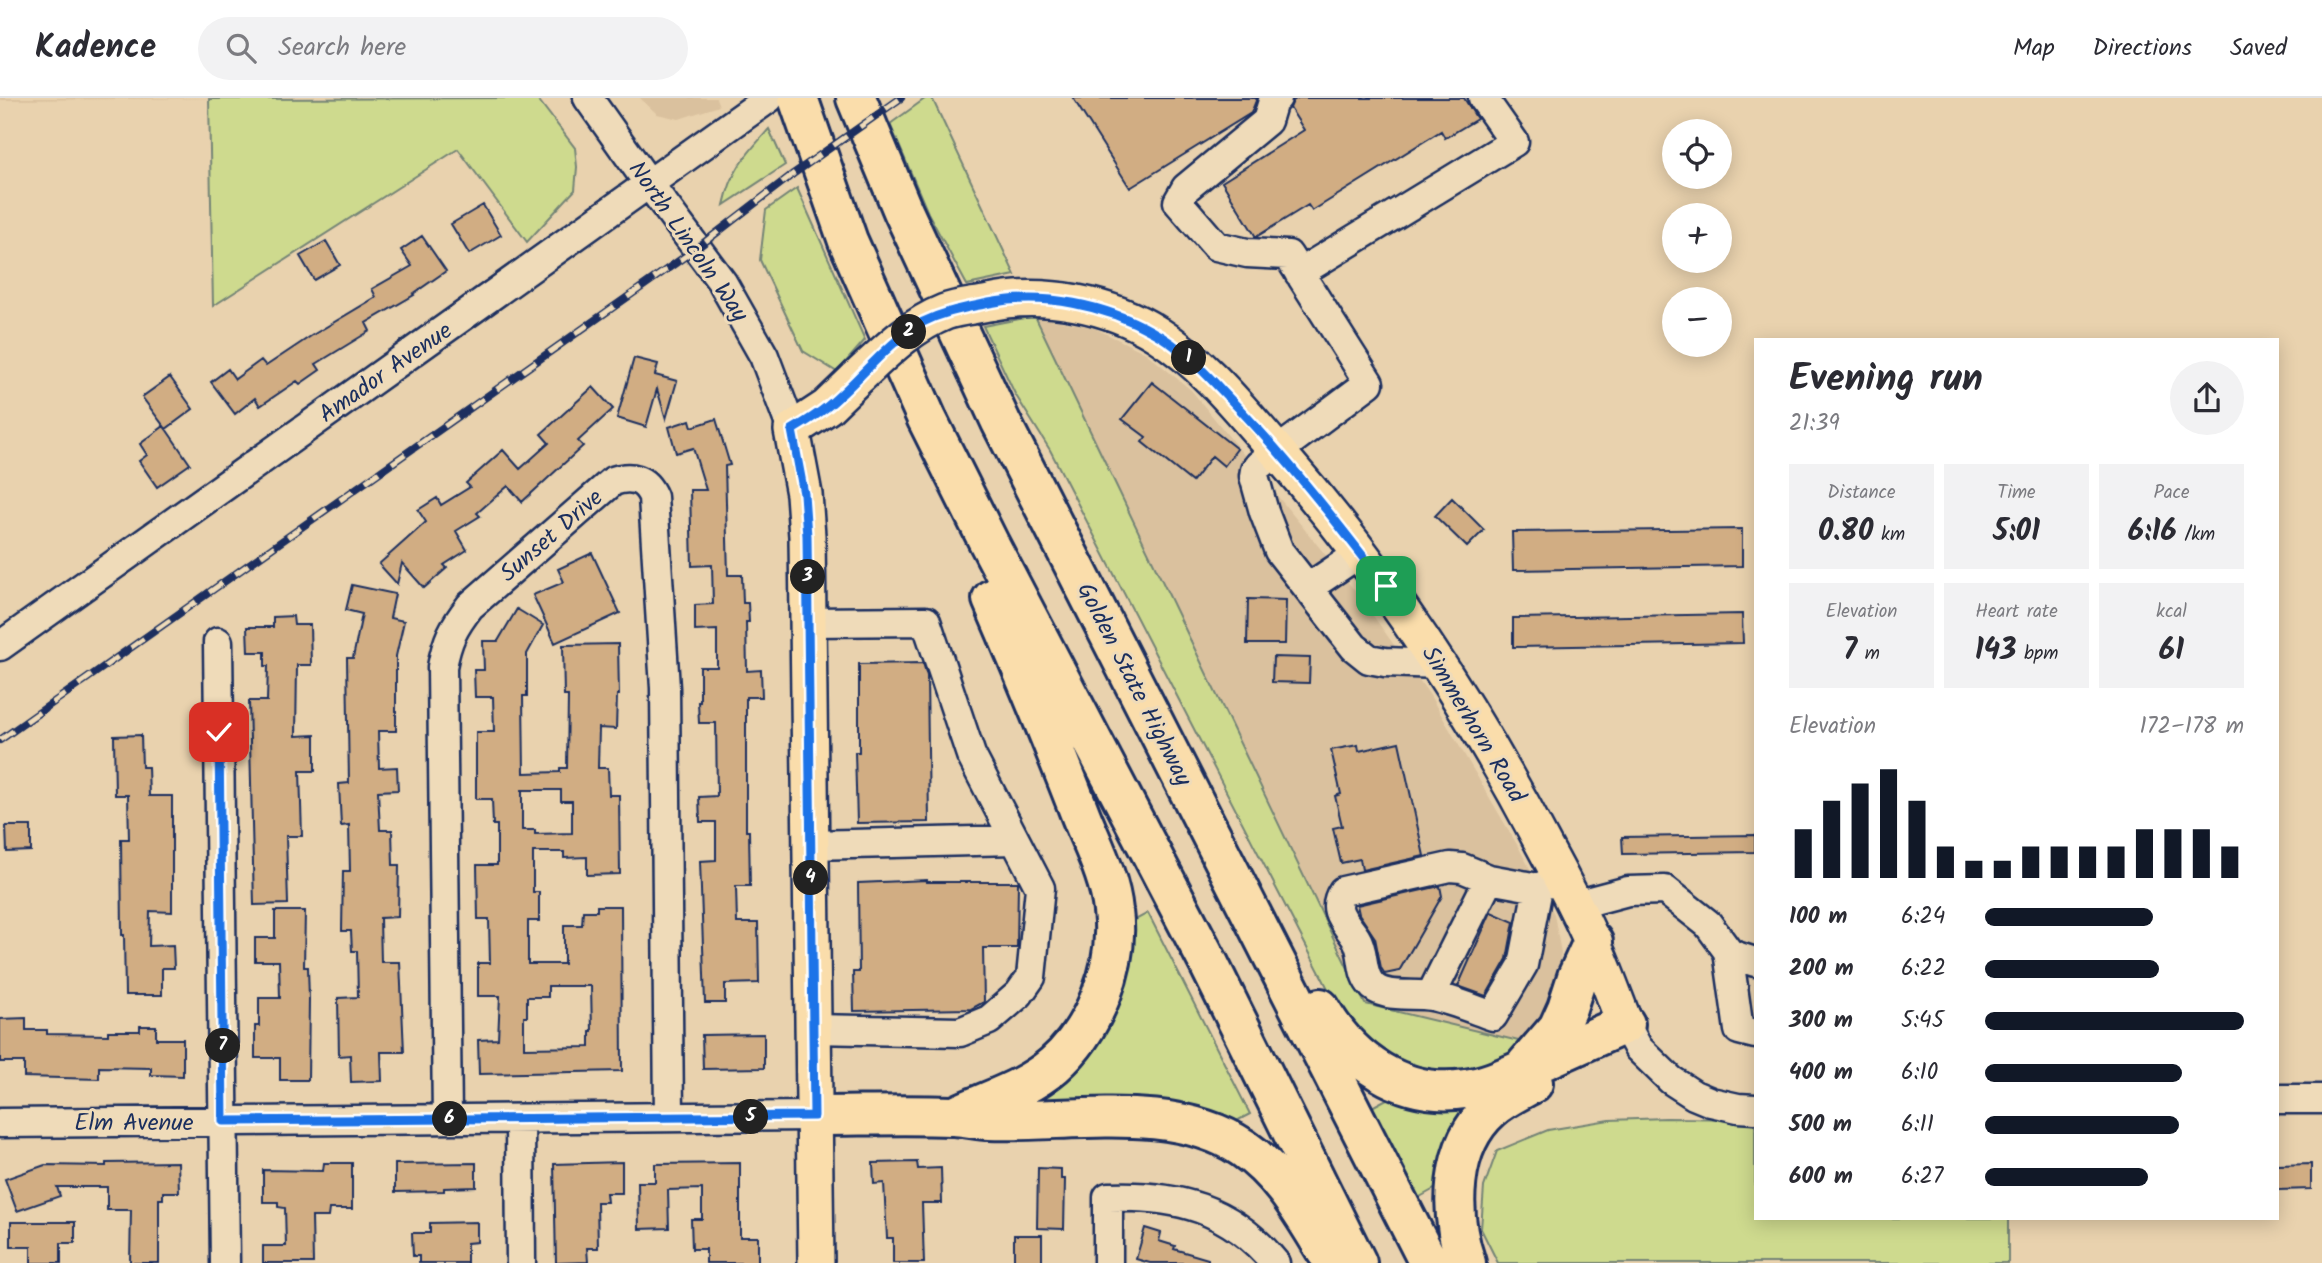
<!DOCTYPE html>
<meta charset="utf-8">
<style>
:root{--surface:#fff;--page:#f2f2f3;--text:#2b2b33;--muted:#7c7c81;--line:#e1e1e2;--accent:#111827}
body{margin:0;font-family:Kalam,sans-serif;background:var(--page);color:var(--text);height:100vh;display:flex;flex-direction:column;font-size:26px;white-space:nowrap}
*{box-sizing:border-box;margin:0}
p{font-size:23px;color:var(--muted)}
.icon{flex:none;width:38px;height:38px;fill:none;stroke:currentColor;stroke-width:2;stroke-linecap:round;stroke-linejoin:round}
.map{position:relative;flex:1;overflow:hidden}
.drawer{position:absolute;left:1754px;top:240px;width:525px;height:882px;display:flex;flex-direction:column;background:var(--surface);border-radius:0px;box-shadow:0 4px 18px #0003}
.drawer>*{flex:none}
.tools{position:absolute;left:1662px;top:21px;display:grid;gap:14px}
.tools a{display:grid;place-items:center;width:70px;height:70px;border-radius:50%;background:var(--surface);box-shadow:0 4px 18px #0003;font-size:35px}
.pin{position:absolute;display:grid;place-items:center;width:60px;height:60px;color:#fff;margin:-30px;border-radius:14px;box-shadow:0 4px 10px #0006}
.km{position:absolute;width:35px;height:35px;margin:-18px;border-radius:50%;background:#222;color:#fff;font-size:19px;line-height:35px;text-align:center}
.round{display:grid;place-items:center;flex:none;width:74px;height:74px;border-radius:37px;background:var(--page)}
.summary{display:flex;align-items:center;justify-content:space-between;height:119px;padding:0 35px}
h1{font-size:38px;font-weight:600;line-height:52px}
.stats{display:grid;grid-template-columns:repeat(3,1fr);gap:10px;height:119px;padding:7px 35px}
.stats div{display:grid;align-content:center;border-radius:0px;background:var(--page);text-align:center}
.stats b{font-size:30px;font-weight:600}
.stats small{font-size:19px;font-weight:400}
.stats p{font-size:19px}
.chart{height:196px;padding:14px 35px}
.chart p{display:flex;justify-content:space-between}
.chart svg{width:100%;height:126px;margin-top:7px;stroke:var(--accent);stroke-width:6}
ul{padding:0 35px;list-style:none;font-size:23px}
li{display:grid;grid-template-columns:112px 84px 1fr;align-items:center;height:52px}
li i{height:18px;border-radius:9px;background:var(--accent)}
header{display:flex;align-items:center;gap:42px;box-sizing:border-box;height:98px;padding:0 35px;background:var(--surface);border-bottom:2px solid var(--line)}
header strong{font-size:33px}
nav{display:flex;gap:38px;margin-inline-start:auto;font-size:24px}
.search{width:490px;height:63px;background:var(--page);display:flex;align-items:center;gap:18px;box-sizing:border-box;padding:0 24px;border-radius:38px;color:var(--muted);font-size:26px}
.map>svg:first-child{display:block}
.built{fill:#dac19e}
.green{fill:#ceda8e;stroke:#748476;stroke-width:2}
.building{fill:#d1ad83;stroke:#1b2f5e;stroke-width:2;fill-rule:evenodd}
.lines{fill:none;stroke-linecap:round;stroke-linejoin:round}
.minor-casing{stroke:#1b2f5e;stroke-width:33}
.major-casing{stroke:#1b2f5e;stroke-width:40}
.highway-casing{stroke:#1b2f5e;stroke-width:44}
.minor{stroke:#efdbb9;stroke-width:28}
.major{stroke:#faddab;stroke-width:35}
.highway{stroke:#faddab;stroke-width:38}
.rail-casing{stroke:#1b2f5e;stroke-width:8}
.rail{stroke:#efdbb9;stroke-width:5;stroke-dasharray:16;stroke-linecap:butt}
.major-bridge-casing{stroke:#1b2f5e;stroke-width:40;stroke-linecap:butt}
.major-bridge{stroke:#faddab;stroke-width:35}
.route-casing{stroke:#fff;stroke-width:14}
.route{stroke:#1a73e8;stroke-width:9}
.labels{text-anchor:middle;stroke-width:6;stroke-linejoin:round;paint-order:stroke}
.street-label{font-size:24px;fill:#1b2f5e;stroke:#efdbb9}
</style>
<header>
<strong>Kadence</strong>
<div class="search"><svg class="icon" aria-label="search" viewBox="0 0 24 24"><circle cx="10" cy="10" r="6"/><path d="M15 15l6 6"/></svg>Search here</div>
<nav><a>Map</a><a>Directions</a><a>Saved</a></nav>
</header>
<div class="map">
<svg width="2322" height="1165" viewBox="0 0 2322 1165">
<rect width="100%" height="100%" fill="#e9d2ae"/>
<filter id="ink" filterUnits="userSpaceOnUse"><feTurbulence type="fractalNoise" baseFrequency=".0143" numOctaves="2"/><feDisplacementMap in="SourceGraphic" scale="14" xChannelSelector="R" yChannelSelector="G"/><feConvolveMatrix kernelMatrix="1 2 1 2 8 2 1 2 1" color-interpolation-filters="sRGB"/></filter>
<g filter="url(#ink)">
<!-- built -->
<path class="built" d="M0 0H235L0 2Z
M640 0H716L719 8 679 21 657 16Z
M1035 219 1092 229 1146 255 1191 292 1359 498 1429 596 1519 750 1554 816 1561 855 1553 900 1527 945 1365 906Z"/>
<!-- green -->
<path class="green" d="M537 0 575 50 577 69 575 92 527 144 458 51 213 208 209 1Z
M926 0H932L1015 177 967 187 928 115 890 26Z
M769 31 785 67 724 107C732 71 745 58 769 31Z
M797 90 865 242 837 274 803 253 760 162 766 112Z
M1035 218 1365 906 1527 945 1501 968 1468 974 1426 971 1390 963 1339 912 1050 352 1015 296 983 228Z
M1148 815 1250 1016 1229 1027 1000 1010 1053 983 1126 827Z
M1396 996 1478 1000 1445 1085 1418 1100 1370 1010Z
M1666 1020 1755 1021V1120H2008V1165H1498L1481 1131 1484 1089 1497 1053 1548 1032 1609 1022Z"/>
<!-- building -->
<path class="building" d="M1073 0H1257L1251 15 1130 90Z
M1298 0H1464L1477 21 1445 40 1441 33 1312 113 1308 107 1256 139 1222 84 1304 32 1290 10 1293 3Z
M483 107 501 137 469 156 451 126Z
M422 138 446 173 413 196 414 197 366 225 370 233 316 266 320 272 300 286 297 283 260 308 255 300 235 316 211 284 228 271 235 281 261 262 266 268 311 238 376 199 372 191 412 168 401 152Z
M326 143 340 167 314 182 300 158Z
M634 260 658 266 655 277 677 283 666 321 657 291 646 329 617 320Z
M170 279 193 311 166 331 142 299Z
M1152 284 1237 351 1224 368 1212 358 1192 384 1142 344 1146 339 1122 321Z
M593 289 613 311 578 343 583 348 522 404 508 388 477 415 480 418 456 433 467 452 444 467 447 470 424 490 402 465 397 486 379 466 426 424 418 412 437 400 441 407 470 389 466 385 503 352 520 371 549 345 541 336Z
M716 321 730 367 725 368 728 477H742L743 505H748L749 524H746L747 573 761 572 762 599H746V733H749L750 788H736L737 825H758L759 885 725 886V905H705L700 763 716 762V724H700L699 699 717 698 716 625H699L698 604H700V569H717V532L695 533V507L713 506 712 467 692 468 690 392H706L693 350 676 355 669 329 690 322 692 329Z
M164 328 190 366 157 389 139 363 147 357 140 346Z
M1452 400 1484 432 1467 449 1435 418Z
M1742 431V468L1513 472 1512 434Z
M592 455 620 515 555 545 533 497 564 484 558 471Z
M352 487 395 496 390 520 404 523 396 558V633H378L379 670 397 669 398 692 378 693 380 732H392L393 767H399L398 819 380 820 381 864H400L404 954H381L382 983 351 984 350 957 339 958 338 900 358 899 357 853H352L351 833H342L343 773H350L349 727 341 728 339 686 349 685 347 560H353L362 516 346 512Z
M1248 501 1286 502 1285 546H1247Z
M517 511 543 527 527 556V598H523L524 675 560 674V670H567L568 598H564L563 547 618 546 619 597H617L616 631 599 630 598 670H608L609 697H619L620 776 587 777V759L564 760V754H533V794H539V823H528V866H564V827H582L583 813H597V808H621L622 973 479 976 478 942 498 941 500 898H478V865H490L489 821H478L477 767H497V727H493L492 701H476V634H494L493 599H475L474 572H484L483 543H498ZM522 692H561V703H572V735L535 736V732H522ZM548 888H591L592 933H590V949L524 950V919H527V899H548Z
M1742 516 1743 545 1513 549V520Z
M293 518 294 527H310L311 567H297L296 638 315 637V673H300L302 738H286L288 806 254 807 249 603H267L268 568H265V554H248L247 529H273V519Z
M1273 559 1310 560 1309 585 1272 584Z
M923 565 927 578 929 724 857 725 855 654H859V566Z
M141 637 142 669H148L149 698H172V814L150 813 149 848 173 847 174 870H162V897H125L124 837H122L121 741H129L128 697H115L114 638Z
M1399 644 1424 758 1362 772 1360 761 1341 765 1333 730 1342 728 1335 698 1341 696 1331 652 1358 647 1359 653Z
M6 728H31V753L7 754Z
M1755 737V754L1623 756 1622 739Z
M927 782V784H1018L1017 850H983L984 904 971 911 854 913 853 874H859L858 785Z
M1440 788 1442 798 1399 873 1385 876 1381 870 1375 840 1359 816 1357 807Z
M275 813H305L304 869H308L309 901 308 982H280V960H255V928H259V900H280L279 863H255V840H275Z
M1491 814 1514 824 1507 861 1486 898 1458 888Z
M26 920V932H47V936L108 937V933H140V928H156V941H183V978L151 977V970L99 969V981L24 979V964H0V921Z
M764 936V970L703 971 702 937Z
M178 1064 179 1094H163V1101H159V1165H130L131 1112H107V1089H57L60 1098 17 1113 5 1081 45 1067 106 1068V1065Z
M622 1064V1095H606L607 1104H597L598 1150H587L588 1164 556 1165 554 1066Z
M917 1064 918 1071 941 1070 942 1105H922L924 1165H893V1140H887L884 1085 874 1086 873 1065Z
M324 1065H352V1111H329L328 1119H312L313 1165H263V1148H286L285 1110 278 1109V1104H263V1072L323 1073Z
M476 1065V1089L444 1090V1093L395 1094V1066Z
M740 1065V1139H758V1165H706V1151H692L691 1121H702V1091L668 1092 669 1130 639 1131 638 1084H655V1066Z
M2311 1066V1091L2277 1092V1067Z
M1038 1070 1061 1071V1081H1065L1064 1131 1037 1130Z
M11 1124H75V1145H61V1165H31V1149H11Z
M477 1124V1144L467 1145V1165H419V1158H413L412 1135H430V1125Z
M1145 1130 1161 1135 1159 1143 1175 1148 1174 1151 1208 1161V1165H1150L1136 1161Z
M1014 1137H1042V1165H1014Z"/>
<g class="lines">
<defs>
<path id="minor" d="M588 0 649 86 722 184 764 258 792 332
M1277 0 1273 3 1267 23 1186 90 1178 104 1216 148 1247 155 1288 157 1369 285 1259 367 1255 372 1254 378 1264 414 1279 453 1354 549 1369 561 1385 564 1439 566
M1299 175 1514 44 1483 0
M1308 490 1360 455
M808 524 926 523 971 657 1040 790 1031 879 1019 896 989 922 960 934 813 931
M218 544 225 1165
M0 548 769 0
M811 747 1015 742
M1538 790 1523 867 1493 918C1473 911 1452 902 1432 898 1413 894 1382 902 1370 885 1360 872 1365 854 1356 840 1345 823 1330 813 1343 793L1450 769 1462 770 1489 781 1538 790 1560 779
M1575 807 1628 793 1665 792 1708 826 1730 856 1755 864
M1728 853 1739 932 1755 936
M1431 897 1489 781
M1625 926 1638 950 1671 982 1694 997 1711 1004 1738 1010 1755 1011
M2277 1001H2322
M447 1021 442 569C447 542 453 530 470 508L613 383C631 377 645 380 653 399L665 590 669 1019
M520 1021 521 1165
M0 1025 814 1018
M1108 1165V1099C1175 1096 1231 1110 1275 1165"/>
<path id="major" d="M989 205C1043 193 1110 206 1157 236 1206 267 1243 315 1281 358 1385 477 1471 608 1544 748 1561 779 1577 810 1592 843 1604 870 1614 898 1625 926
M816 1165 807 438 804 396 792 332 827 309 857 280"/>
<path id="highway" d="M798 0 848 143 927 321 989 445 1208 864 1357 1165
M856 0 903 113 1001 324 1429 1165
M1320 910C1350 963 1402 1000 1465 991 1489 988 1510 977 1531 968 1563 954 1594 940 1625 926
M1526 967 1558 930 1567 910 1577 879 1593 844
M814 1018C860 1018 906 1016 952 1018 964 1018 977 1022 989 1022 1070 1025 1173 1003 1243 1050 1281 1076 1302 1114 1326 1153
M955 1018C988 1002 1025 992 1054 967 1094 932 1120 867 1113 813 1110 780 1093 748 1081 718 1053 645 1023 573 992 501
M1466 1165C1449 1116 1449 1048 1491 1011 1503 1000 1519 993 1533 985"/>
</defs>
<!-- minor casing -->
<use href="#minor" class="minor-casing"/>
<!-- major casing -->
<use href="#major" class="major-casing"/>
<!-- highway casing -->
<use href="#highway" class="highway-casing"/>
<!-- minor -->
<use href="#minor" class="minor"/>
<!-- major -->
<use href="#major" class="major"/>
<!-- highway -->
<use href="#highway" class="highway"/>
<defs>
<path id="rail" d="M0 642 697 150 793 76 901 0"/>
</defs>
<!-- rail casing -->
<use href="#rail" class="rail-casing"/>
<!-- rail -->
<use href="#rail" class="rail"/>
<defs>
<path id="major-bridge" d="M857 280C884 255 910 228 945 214 958 209 975 208 989 205"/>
</defs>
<!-- major-bridge casing -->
<use href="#major-bridge" class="major-bridge-casing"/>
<!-- major-bridge -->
<use href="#major-bridge" class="major-bridge"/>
</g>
</g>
<g class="lines" filter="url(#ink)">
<defs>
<path id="route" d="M219 634 223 1023 814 1018 807 438 804 396 792 332C804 325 817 317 828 308 860 282 886 245 923 224 945 213 966 210 989 205 1044 194 1105 207 1153 234 1183 250 1206 276 1229 300 1286 359 1336 423 1386 488"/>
</defs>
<!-- route casing -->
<use href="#route" class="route-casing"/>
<!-- route -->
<use href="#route" class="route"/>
</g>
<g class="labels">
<!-- street labels -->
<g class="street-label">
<text transform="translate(689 143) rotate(55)" y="8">North Lincoln Way</text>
<text transform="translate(385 274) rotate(-35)" y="8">Amador Avenue</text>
<text transform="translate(551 437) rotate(-41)" y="8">Sunset Drive</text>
<text transform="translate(1135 586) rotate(63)" y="8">Golden State Highway</text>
<text transform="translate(1474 626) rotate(59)" y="8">Simmerhorn Road</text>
<text x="134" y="1032">Elm Avenue</text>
</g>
</g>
</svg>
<div class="tools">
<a><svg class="icon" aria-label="locate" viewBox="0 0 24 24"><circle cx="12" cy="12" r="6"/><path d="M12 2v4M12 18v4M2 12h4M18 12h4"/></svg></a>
<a>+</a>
<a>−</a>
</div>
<div class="pin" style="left:1386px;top:488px;background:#1e9e55"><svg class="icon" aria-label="arrive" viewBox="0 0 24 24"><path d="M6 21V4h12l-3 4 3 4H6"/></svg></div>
<div class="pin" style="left:219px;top:634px;background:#d93025"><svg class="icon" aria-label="check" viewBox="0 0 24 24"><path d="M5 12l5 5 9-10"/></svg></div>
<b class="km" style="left:1189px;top:260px">1</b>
<b class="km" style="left:909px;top:234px">2</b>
<b class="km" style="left:808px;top:479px">3</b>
<b class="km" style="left:811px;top:780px">4</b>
<b class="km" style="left:751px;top:1019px">5</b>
<b class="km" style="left:450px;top:1021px">6</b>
<b class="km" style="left:223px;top:948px">7</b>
<section class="drawer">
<div class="summary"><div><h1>Evening run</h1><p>21:39</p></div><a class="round"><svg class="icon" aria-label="share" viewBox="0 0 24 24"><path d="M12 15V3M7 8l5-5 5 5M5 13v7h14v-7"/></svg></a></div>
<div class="stats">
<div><p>Distance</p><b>0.80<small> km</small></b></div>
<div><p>Time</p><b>5:01</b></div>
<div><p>Pace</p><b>6:16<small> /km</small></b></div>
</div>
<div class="stats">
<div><p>Elevation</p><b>7<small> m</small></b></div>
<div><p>Heart rate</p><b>143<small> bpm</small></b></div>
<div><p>kcal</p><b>61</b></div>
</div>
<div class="chart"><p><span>Elevation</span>172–178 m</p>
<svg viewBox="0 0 160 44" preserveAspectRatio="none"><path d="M5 44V27M15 44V17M25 44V11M35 44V6M45 44V17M55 44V33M65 44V38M75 44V38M85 44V33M95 44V33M105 44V33M115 44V33M125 44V27M135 44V27M145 44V27M155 44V33"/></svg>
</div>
<ul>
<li><b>100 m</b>6:24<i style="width:65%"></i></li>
<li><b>200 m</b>6:22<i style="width:67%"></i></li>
<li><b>300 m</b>5:45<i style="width:100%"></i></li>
<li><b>400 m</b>6:10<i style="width:76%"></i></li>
<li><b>500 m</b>6:11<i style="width:75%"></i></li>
<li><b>600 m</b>6:27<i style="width:63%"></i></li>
</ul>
</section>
</div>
